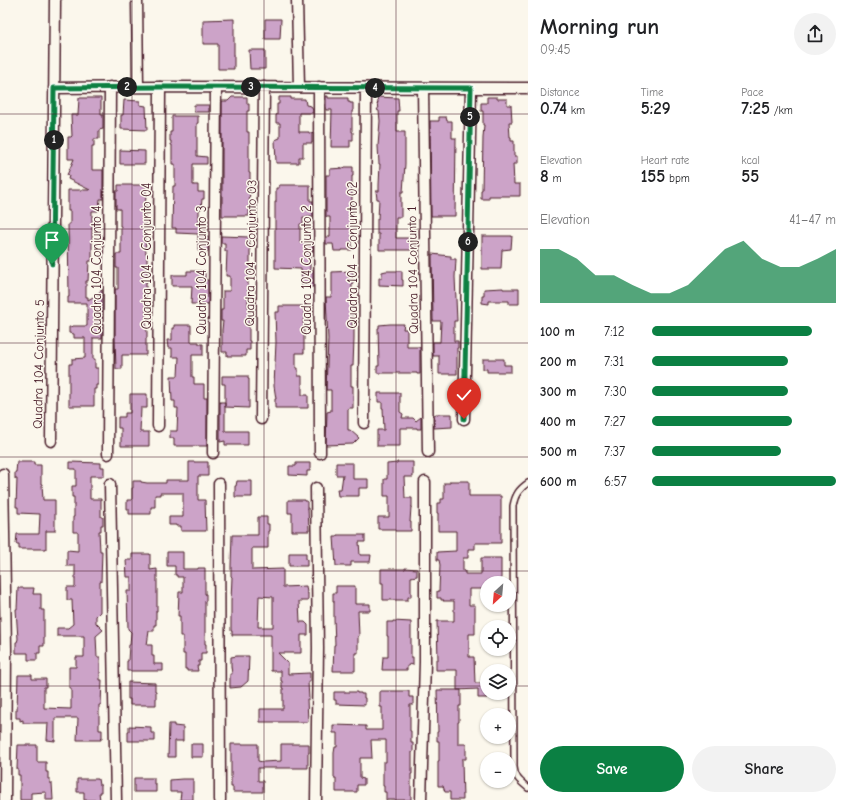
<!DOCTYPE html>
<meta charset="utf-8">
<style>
:root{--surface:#fff;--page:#f2f2f2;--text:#202124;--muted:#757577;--accent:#0b8043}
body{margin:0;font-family:"Comic Neue",sans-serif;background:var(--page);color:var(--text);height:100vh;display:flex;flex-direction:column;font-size:15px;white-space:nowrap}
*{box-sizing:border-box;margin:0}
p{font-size:13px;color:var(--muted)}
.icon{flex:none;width:22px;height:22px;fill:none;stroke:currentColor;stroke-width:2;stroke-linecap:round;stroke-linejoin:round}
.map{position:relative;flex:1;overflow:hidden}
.details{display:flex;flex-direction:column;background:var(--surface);width:320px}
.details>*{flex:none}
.needle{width:26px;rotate:206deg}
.controls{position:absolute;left:480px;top:576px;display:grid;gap:8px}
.controls a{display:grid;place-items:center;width:36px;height:36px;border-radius:50%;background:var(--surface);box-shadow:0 1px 3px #0004;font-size:20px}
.pin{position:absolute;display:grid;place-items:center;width:34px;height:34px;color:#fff;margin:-41px -17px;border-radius:50% 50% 50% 0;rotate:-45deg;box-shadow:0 0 4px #0007}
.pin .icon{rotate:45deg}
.km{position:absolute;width:20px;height:20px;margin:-10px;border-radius:50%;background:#222;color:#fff;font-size:11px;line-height:20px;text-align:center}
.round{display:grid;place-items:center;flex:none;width:42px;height:42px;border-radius:21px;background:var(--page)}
.overview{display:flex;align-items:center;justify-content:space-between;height:68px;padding:0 12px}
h1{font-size:22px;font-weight:700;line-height:30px}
.figures{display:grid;grid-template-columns:repeat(3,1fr);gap:6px;height:68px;padding:4px 12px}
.figures div{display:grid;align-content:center}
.figures b{font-size:17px;font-weight:700}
.figures small{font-size:11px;font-weight:400}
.figures p{font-size:11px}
.chart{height:112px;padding:8px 12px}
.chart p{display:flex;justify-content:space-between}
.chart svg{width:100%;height:72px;margin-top:4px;fill:var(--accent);opacity:.7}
.primary-button{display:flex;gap:8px;margin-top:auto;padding:8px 12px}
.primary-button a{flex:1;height:46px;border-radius:24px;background:var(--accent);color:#fff;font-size:16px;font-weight:700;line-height:46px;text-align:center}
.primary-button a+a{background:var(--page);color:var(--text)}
ul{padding:0 12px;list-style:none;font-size:13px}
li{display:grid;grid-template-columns:64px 48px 1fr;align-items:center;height:30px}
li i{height:10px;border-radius:5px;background:var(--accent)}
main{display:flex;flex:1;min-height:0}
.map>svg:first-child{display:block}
.building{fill:#cca3c8;stroke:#4a1f2b;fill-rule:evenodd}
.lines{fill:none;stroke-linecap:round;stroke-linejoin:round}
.lane-casing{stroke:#4a1f2b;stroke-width:8}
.street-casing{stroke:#4a1f2b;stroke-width:13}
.lane{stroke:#fbf7ec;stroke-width:5}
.street{stroke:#fbf7ec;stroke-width:10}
.route-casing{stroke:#fff;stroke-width:8}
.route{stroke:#0b8043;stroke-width:5}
.grid{fill:none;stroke:#4a1f2b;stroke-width:1;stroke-opacity:0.55}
.labels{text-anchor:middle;stroke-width:3;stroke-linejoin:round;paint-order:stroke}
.street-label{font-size:13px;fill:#4a1f2b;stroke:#fbf7ec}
</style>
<main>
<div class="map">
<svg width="528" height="800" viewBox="0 0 528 800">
<rect width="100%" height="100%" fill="#fbf7ec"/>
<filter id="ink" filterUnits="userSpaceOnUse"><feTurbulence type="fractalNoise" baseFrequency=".025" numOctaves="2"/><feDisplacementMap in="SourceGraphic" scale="8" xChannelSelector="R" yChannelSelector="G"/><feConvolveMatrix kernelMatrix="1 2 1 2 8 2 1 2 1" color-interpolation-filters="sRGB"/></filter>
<g filter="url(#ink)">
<!-- building -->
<path class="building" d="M234 19V69H218V44H203V20Z
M265 19H281L280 39H265Z
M249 50H265V69H250Z
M326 96H328V98H348V102H350V103H353V111H352V132H353V140H350V147H331L332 110H326Z
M232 97H247V104H249V111H247V132H249V173H250V181L249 216H222V101H228Z
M279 97H291V99H305L306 105 311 106 313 109V113H299V132H309V133H312V143H303V157H299V163H276L275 140 280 138V123H276V115H277V104H279Z
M377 97 398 98 399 111H397V132H405V164L403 192H401V217H396V238H410V240H416V250H379V234H377V219H378L379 199H377L376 191H379V185L380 164H379L378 146 380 121 379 111 377 110 379 107 377 105 378 102Z
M487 97H497V99H507V105H511L512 122H509L510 137H511V141H514V156H517V164H513L514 184H520V196H489V199H481V190H482L483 138 484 125H483V111H481V103H487Z
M79 98H101V115H103V129L99 130V139H94V146H92V170H103V199H100L99 209H98V211H92V261H89L88 281H86V297H88V300L93 297 99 296V292L102 290V338H93V359H95V368H98V385H96V389H94V406H69V364H72V359L85 358V338H74V334L69 333V327H71L72 326H87V303H68V297H69L68 224H70V211H68V190H90L68 179 69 176 67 175 74 159H68V137H71L72 136 71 115H78Z
M124 100 140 101V105L146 106 147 130 121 129V115H123Z
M194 105H209V112H194Z
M172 116H198V123H197V156L207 157V164H193V185H198V192H204V199H202L201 209H199V224H205V237H208V251H198V234L176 233V228H172L173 186H175V164H172V145H171V141H170V132H172Z
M439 117H446L447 121H452V138H456L455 216H431L430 121H439Z
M120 150 145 151V164H120Z
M345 167H353V176H352V207H353V215H352V250H342V251H334L333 244H326V237H330V217H326V175H330V169L344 168Z
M118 185H146L145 237 146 254H147V282H146V329H147V338H146V355H122V369H116L115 339V289H118V268H116V254H121V226H120V209H116V191H118Z
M279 185H310V201H313V217H303V224H300V243H312L313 251H310V271H313V287H302L301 269 275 268V202H276V188H279Z
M221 236 249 237V244H250V272H251V279H248V307H250V314H249V341H250V350H246V356H227V352H222V330L223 321H221V310H223V291H230V276H226L227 251H225V243H221Z
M482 236H512L511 249 502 250 501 269H482Z
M432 254 450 256H451V259H456L455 277 457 321H454V341H458V348H457V374H439V356H433V342H440L441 321H433Z
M187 271H205V280H208V304H191L192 286H172V275H187Z
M353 271V284H352V329H354V339L353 366H351V386H353V408H348V430H350L359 438 353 444 326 445 327 412 331 411V390H326L328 339 326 297H331V295H332V272Z
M386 271H402V280H403V286L379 285V278H382V272Z
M503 288V289H519V304H509V301H489V304L482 303V296H484V289Z
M279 306H304V320H303L304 332V353H296V368H298V376H302V395H308V408H275V399H276L274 386 276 342 275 312H279Z
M390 324H404L403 329H407V347H420V374H417V373H377V366H379L378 328H379V325Z
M174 325H191V342H199V344H203V355H192V377H194V384H204V398H207V446H174V438H170V431H177L178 408H175V401H172L171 376H178L179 357H172V348H168L167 340H172V328H174Z
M483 359H504V365H511V372H487V369H483Z
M222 376H248V379H249V408L225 407V384H222Z
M378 393H400V412L403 414 402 418H413L416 421 421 417V429H417V428H400V446H377V430H384L383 408H382V402H378Z
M130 394H147V408H141L140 432H149V446H121V428H118V417H125V413H130Z
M220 402H225V431H248V445H225V441L220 442Z
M436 414H452V427L434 428V415Z
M17 462H34V465H41V484H42L43 500H55V531H46V549H19V544H16L17 534H39L40 514 18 513V507H16L17 479H15V472H16Z
M70 462 101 463V467H104V476H90V499H101V517H103V525H101V531H99L100 551H102L101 582H100V612L96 616V623L103 630 96 636 97 657H100V680H102L101 705H99V730H102V739L101 738V740H77L78 718H55V741L47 740 48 723H23V720L20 721V718H16V710H17L18 675H32V679H46V687H44V708L71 709V688H69V667H76V657H84V636H57V628H68L73 624 72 600H67V587H75V566H67V550L78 551V532H73V517H74V497H72V486H76V469H70Z
M189 462H208V476H198V500H205L206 531H181V526H176V525H169V517H183V493H160V495H155V507H151V514H129V509H127V500H132V488H133V481H141V482L147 483H166V480H189Z
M397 462H413V477H404L405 498H412V507H411L410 522H411V531H395V529H378V517H389V496H384V479H387V464L397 463Z
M296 463H310V471H307V476L289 475V466H296Z
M336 463H353V479H368V488H359V496H338L337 489H341L343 475H336Z
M237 481H252V497H235V486H236Z
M450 481H469V496H501V543H475V549H468V558H463V571H465V574H481V558H501V583H487V589H469V605H475V634H469V657H474L475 683H487V698H478V689L457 690V670H436V660H438L437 621H454V601H443L444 600H441V598H437V591H439L440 565 439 560H437V552L456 551V531H438V513H437V503H441V499H444V483H450Z
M288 500H305V501H307V508H308L309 531H292V513H288Z
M258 517H267V524H269V531H268V548H252V570L283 569V587L306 586 307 593H308V601H299L300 622H305L308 625V635H301V653H278L288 663V674L310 673V682H308L309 699H307L308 722H260V709H283V688H282V681H281V671H271V635H232V631H231V601L232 577 231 576V566L232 535H258ZM259 596 273 597V627H258Z
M337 535H365V542H359L360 555H371L370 562H351V566H336L334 537H337Z
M167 552H183V569H198V568H205V594H206V601H205V644H206V653H201V661H199V666H197L198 671H187V669H185V654H183V636H180V616H178L179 592H183V577H177V575H175V566H167Z
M289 553H306V559H307V566H289Z
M132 554H150V570L157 569V611H156V625H154V631H149L147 645H152V656H154V664H163V671H127V661H128L129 645H130L131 632 128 629 127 591H131V577H127L126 560H132Z
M405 568 417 569V576L411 577V597H408V600H383V583H381V569H405Z
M336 586H355V604H370V611H358L359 636H358V653H355V671H333L334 645H335L334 618V601H333V593H336Z
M18 588H34L33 594H41V610H44V646H40V653H37V660H28V653H16V642H17L18 639 16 609H17Z
M393 621 411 622V657H413V665L409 664V666H407V670H382L383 657H388V636H387V622H393Z
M237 656H249L248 681 241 687 230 688V674H232L231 666V657Z
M128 682 155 683V691H156V705H130V699H128Z
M437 690H461V706H459V722H458V744H466V759H462L463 800H450V792H445L443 786H438V761H439V741H437V732H438Z
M380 691H409V697H413V705H410V731H411V743H413V752H412V774H411V800H386V792H384V786H383V762H386V740H371L372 758H360V778L364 779V785H357V792H336V778H334V753L335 747H337V733H333V725L366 726V730H382V707H380Z
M334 692H357V693H361V694H364V698H365V705L336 704V700H334Z
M169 724H174V726L183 727V741H175V757H168Z
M129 726 151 727V733H155V741H128V731H129Z
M191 744H203V757H191Z
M231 744H258V761L263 762 281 761V744H309V753H308V768H258V781H263V792H233V787H231Z
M18 745H37V762H46V772H48V779H50V783H52L53 800H46V792L31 793V800H20V775H18V769H17Z
M134 778H154V784H156V792H134Z
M77 779H98L99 785H101V792H99L100 800H84V792H77Z
M182 779H193V800H180L181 792H170V780Z"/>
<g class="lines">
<defs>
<path id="lane" d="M528 483C519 489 515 495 513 506L514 767C515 778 520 781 528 788"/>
<path id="street" d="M137 0 138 87
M297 0 299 87
M319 87 320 453
M54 88 160 87 528 88
M423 88 428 452
M261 419 264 87
M464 419 471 88
M364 423 366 88
M158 426 160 87
M51 441 55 0
M213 453 216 87
M108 454 110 87
M3 474 6 649 5 800
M110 484 116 800
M219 484 220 800
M316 488 318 648 316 800
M421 800 425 662V482"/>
</defs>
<!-- lane casing -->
<use href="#lane" class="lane-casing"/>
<!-- street casing -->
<use href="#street" class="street-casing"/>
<!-- lane -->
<use href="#lane" class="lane"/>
<!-- street -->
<use href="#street" class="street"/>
</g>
</g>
<g class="lines" filter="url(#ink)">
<defs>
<path id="route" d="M52 264 54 88 160 87 471 88 464 419"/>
</defs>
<!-- route casing -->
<use href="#route" class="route-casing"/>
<!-- route -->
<use href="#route" class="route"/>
</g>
<!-- grid -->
<path class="grid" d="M132 0V800M264 0V800M396 0V800M0 114H528M0 229H528M0 343H528M0 457H528M0 571H528M0 686H487M509 686H528"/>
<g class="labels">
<!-- street labels -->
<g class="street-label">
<text transform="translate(250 253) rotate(-89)" y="5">Quadra 104 - Conjunto 03</text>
<text transform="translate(352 255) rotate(-90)" y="5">Quadra 104 - Conjunto 02</text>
<text transform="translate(146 256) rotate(-90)" y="5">Quadra 104 - Conjunto 04</text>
<text transform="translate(96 270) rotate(-90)" y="5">Quadra 104 Conjunto 4</text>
<text transform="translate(201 270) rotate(-90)" y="5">Quadra 104 Conjunto 3</text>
<text transform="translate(306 270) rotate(-90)" y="5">Quadra 104 Conjunto 2</text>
<text transform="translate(412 270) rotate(-91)" y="5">Quadra 104 Conjunto 1</text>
<text transform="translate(38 364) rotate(-89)" y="5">Quadra 104 Conjunto 5</text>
</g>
</g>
</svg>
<div class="controls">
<a><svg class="needle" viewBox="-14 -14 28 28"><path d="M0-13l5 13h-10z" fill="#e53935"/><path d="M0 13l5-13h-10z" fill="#757577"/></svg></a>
<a><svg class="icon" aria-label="locate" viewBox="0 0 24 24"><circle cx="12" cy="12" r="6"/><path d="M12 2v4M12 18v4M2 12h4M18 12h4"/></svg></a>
<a><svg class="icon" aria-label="layers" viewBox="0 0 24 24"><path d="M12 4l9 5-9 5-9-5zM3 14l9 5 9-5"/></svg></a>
<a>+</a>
<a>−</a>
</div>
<div class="pin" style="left:52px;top:264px;background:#1e9e55"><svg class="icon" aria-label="arrive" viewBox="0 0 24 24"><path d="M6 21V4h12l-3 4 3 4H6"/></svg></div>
<div class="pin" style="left:464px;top:419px;background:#d93025"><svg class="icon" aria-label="check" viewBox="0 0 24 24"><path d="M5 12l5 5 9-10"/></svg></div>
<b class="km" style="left:54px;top:140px">1</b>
<b class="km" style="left:127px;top:87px">2</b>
<b class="km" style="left:251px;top:87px">3</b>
<b class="km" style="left:375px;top:88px">4</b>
<b class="km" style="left:470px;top:117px">5</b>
<b class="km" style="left:468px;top:242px">6</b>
</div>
<section class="details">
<div class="overview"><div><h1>Morning run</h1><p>09:45</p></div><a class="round"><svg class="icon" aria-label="share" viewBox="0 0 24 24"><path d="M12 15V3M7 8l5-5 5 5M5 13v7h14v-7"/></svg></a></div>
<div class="figures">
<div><p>Distance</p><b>0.74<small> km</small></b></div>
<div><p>Time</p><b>5:29</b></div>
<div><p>Pace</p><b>7:25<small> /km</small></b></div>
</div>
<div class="figures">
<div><p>Elevation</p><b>8<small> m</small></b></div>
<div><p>Heart rate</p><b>155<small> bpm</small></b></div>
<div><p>kcal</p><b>55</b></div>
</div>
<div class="chart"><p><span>Elevation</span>41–47 m</p>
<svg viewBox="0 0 160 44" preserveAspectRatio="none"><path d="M0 44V11L10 11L20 17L30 27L40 27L50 33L60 38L70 38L80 33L90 22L100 11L110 6L120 17L130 22L140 22L150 17L160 11V44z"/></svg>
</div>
<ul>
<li><b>100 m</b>7:12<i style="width:87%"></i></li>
<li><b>200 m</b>7:31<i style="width:74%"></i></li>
<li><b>300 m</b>7:30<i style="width:74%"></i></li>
<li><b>400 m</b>7:27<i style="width:76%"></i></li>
<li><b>500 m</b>7:37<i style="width:70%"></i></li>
<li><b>600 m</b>6:57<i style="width:100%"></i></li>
</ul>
<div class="primary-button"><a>Save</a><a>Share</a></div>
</section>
</main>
